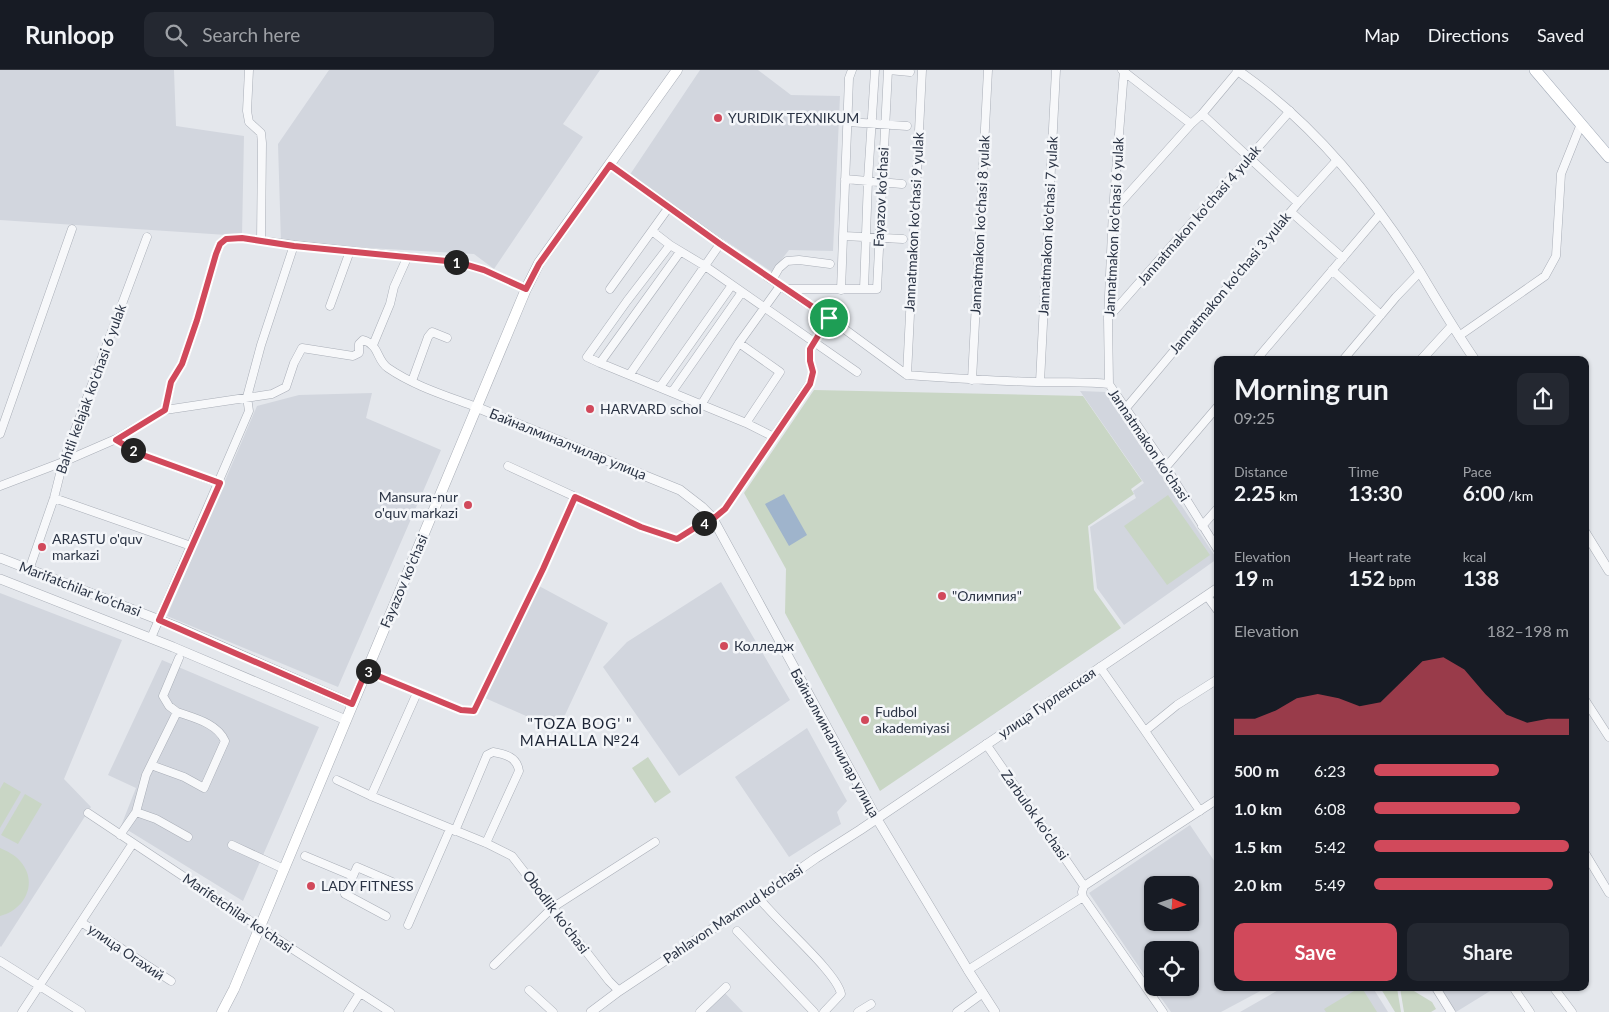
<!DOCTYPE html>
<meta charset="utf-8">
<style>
:root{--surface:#171b24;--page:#242831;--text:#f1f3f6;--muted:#9ea1a6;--line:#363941;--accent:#d1495b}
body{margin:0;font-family:Lato,sans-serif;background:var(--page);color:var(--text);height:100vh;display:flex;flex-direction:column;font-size:19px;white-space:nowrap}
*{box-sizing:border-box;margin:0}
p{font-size:16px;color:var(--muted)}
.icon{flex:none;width:28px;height:28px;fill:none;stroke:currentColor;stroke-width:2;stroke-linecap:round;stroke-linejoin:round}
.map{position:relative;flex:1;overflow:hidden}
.details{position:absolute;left:1214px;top:286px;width:375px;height:635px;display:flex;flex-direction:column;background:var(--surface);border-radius:10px;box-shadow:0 1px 4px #0004}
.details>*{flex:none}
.needle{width:32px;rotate:93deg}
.controls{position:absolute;left:1144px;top:806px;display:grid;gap:10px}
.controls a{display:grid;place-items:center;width:55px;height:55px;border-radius:10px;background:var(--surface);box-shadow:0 1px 4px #0004;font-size:25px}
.pin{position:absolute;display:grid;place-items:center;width:42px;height:42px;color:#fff;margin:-21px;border:2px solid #fff;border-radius:50%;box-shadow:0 1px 5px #0007}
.km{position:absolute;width:25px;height:25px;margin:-12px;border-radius:50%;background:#222;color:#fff;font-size:14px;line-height:25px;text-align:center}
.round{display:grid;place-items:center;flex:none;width:52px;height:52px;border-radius:10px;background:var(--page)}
.summary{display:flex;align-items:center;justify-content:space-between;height:85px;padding:0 20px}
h1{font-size:28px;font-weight:700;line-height:38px}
.metrics{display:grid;grid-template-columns:repeat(3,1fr);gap:8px;height:85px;padding:5px 20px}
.metrics div{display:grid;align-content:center}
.metrics b{font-size:21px;font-weight:700}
.metrics small{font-size:14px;font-weight:400}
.metrics p{font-size:14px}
.chart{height:140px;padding:10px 20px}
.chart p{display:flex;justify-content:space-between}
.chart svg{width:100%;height:90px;margin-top:5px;fill:var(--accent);opacity:.7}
.cta{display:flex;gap:10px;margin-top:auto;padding:10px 20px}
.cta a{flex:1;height:58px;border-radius:10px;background:var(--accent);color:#fff;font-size:20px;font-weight:700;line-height:58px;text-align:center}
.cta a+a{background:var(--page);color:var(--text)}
ul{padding:0 20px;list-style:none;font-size:16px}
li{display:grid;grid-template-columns:80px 60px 1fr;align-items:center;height:38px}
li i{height:12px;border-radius:6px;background:var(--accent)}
header{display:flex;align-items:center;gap:30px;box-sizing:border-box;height:70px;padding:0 25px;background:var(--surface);border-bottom:1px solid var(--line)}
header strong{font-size:24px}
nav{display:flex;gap:28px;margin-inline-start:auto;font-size:18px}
.search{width:350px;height:45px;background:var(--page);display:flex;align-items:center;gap:12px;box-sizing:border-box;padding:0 18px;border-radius:10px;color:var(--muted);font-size:19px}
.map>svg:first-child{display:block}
.built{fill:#d2d6de;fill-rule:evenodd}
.green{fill:#c9d6c5}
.water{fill:#9fb4cc}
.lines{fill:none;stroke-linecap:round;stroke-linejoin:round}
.minor-casing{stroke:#a9aeb7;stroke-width:9}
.tertiary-casing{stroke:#a9aeb7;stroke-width:10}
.secondary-casing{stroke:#a9aeb7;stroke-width:11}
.primary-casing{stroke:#a3abb8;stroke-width:12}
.minor{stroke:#f7f8fa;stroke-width:8}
.tertiary{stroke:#f7f8fa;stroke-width:9}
.secondary{stroke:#fff;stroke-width:10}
.primary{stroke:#fff;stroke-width:11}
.route-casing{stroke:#fff;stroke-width:10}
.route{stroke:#d1495b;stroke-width:6}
.poi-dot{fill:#d1495b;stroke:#f4f6f9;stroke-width:2}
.labels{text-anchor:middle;stroke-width:5;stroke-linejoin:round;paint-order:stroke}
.poi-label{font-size:14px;fill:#2b3445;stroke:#f4f6f9;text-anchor:start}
.street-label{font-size:14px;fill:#2b3445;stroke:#f4f6f9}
.neighbourhood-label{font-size:15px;letter-spacing:1px;fill:#1d2536;stroke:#f4f6f9}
</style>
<header>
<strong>Runloop</strong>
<div class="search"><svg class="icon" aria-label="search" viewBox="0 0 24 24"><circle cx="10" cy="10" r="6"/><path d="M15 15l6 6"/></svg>Search here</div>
<nav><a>Map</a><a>Directions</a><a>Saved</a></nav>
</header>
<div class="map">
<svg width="1609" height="942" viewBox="0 0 1609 942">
<rect width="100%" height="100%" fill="#e4e7ec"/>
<!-- built -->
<path class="built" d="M0 0H174L176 56 244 66 242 166 0 150Z
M329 0H600L563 54 583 67 494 199 474 184 281 173 278 74Z
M700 0H758L791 25 840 26 833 181 789 180 775 198V204L629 106Z
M1080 321 1106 322 1217 489 1124 555 1097 518 1090 457 1136 428 1133 421 1144 413Z
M372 323 366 348 441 380 338 617 167 546 257 336 299 325Z
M721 512 790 630 679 706 603 597 627 572Z
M539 516 608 553 558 660 485 628Z
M0 523 122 570 64 709 91 737 1 877 0 876Z
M162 590 319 657 243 831 121 756 136 718 108 705Z
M807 658 847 731 837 742 841 754 789 787 735 707Z
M1190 755 1217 795 1218 918H1266L1221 942H1171L1154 918H1190V880H1152V916L1089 823ZM1152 815H1190V852H1152Z
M1282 918H1373L1388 942H1240Z
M1440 918H1495L1456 942Z
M723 921 743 942H703Z"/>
<!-- green -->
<path class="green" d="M814 320 1083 326 1142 411 1131 419 1134 424 1088 456 1094 520 1121 558 880 721 785 543 786 499 744 423Z
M1168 425 1210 485 1167 515 1124 456Z
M648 687 671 722 655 733 632 698Z
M4 712 21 722 0 758V719Z
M25 724 42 734 18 774 1 765Z
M0 778C7 781 15 785 20 791 39 812 25 840 0 846Z
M1359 918H1362L1377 942H1326L1324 939Z
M1384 918H1397L1401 942H1395L1381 919Z
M1400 918H1409L1432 932 1436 939 1431 942H1404Z"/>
<!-- water -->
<path class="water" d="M784 424 807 465 789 476 765 434Z"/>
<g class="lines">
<defs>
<path id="minor" d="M249 0 247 41 249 52 261 63 262 73 261 171
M889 0 910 2
M1122 0 1191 54
M1202 44 1298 133
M848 52 907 56
M610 95 772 210 843 258 907 305
M845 109 902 114
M1113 141 1191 54 1202 44 1238 1
M1291 142 1343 188
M652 161 670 175
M844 166 903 169
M680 182 600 293 587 287 627 231 670 175 705 196 857 302
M1332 200 1381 245
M772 210 779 198 787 191 799 190 830 194
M610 219 669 137
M786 219H877L888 0
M864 219 868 110 875 0
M841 220 849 8 852 0
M330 236 350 181
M1108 248 1290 41
M1459 266 1545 206 1556 186 1561 104 1581 54
M373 275 390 234 394 217 407 188
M1256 290 1380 144
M1343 290 1396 227 1420 202
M600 293 746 353 780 302 739 273
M630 304 720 174
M907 305C950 308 993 311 1037 312 1061 313 1085 311 1109 314L1166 397 1218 480
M907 305 922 0
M972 310 988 0
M412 311 428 267 432 262 447 268
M1040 312 1056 0
M1109 314 1108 248 1113 141 1124 0
M660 317 732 215
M672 322 742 222
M701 335 739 273 780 216
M1126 338 1298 133 1337 90
M165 340 171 312 182 294 197 250 216 184 220 174 226 169 242 168 294 175 457 192 484 200 526 219
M746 353 774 367
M0 364 72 159
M116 369 140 384 219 413
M508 396 641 457 677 469 699 456 712 447
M1166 397 1218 336
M0 416 63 392 116 369 165 340 272 324 286 317 294 293 302 278 353 286 359 283V274L363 270C380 275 376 290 388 298 414 316 447 326 476 337
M54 428 191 476
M713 449 725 439 810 313 813 302 810 291V279L829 248
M1202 456 1218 438
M29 500 54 428 63 392 147 167
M1207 526 1218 541
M151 568 249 341 247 327 261 275 294 175
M179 588 163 626 169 636 177 642 146 705 136 742 156 749 188 767
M1100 597 1145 661
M366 601 461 640 474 641 543 499 575 427
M1585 630 1609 667
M986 674 1084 816
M151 695 184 707 204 718 225 671C217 653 194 648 177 642
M337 710 371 726 486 773 512 786 609 911 619 921
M371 726 417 623
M1200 741 1145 661 1177 635 1218 609
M88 743 297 882 390 942
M455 761 487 685 493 682C505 684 517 687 519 701L486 773
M120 765 136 742
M232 775 284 799
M1585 783 1609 823
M305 786 353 806 345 824 386 846
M353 806 357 797 392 812
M759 828C776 851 837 902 841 924L824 942
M81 852 171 911
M408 855 450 759
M737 861 814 942
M0 891 81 942
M494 895 552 838 655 772
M968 900 1083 827
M1436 918 1451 942
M1554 918 1572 942
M529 920 553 942
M1515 920 1530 942
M22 942 133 773
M348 942 360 923
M700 942 726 917
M858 942 871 934
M957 942 983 923
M1163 942 1083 827 1082 822 1084 816 1218 729"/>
<path id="tertiary" d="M1237 0C1313 52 1372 125 1420 202 1438 232 1455 261 1475 290
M1421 290 1452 256
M476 337 680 420 702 437 712 447 877 749 968 900 995 942
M1585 462 1609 501
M0 488 180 558 352 634
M0 509 173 577 346 650
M591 942 619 921 759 828 816 788 860 760 1218 518"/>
<path id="secondary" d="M222 942 234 919 526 219 539 193 677 0"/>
<path id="primary" d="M1535 0 1609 87"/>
</defs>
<!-- minor casing -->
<use href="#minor" class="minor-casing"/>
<!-- tertiary casing -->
<use href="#tertiary" class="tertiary-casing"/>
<!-- secondary casing -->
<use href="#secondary" class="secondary-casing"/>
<!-- primary casing -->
<use href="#primary" class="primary-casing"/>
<!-- minor -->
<use href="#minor" class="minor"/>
<!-- tertiary -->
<use href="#tertiary" class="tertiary"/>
<!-- secondary -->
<use href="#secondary" class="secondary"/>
<!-- primary -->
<use href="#primary" class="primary"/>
</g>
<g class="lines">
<defs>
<path id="route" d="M610 95 720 174 829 248 810 279V291L813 302 810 314 725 439 713 449 712 447 677 469 641 457 575 427 543 499 474 641 461 640 366 601 352 634 159 550 220 413 140 384 116 370 165 340 171 312 182 294 197 250 216 184 220 174 226 169 242 168 294 176 457 192 484 200 526 219 539 194Z"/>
</defs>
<!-- route casing -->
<use href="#route" class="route-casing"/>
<!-- route -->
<use href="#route" class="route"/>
</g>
<!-- markers -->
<g class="poi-dot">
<circle cx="718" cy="48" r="5"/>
<circle cx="590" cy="339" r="5"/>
<circle cx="468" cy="435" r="5"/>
<circle cx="42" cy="477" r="5"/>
<circle cx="942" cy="526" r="5"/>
<circle cx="724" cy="576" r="5"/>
<circle cx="865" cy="650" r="5"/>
<circle cx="311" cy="816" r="5"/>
</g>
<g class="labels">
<!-- poi labels -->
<g class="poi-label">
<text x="728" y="53">YURIDIK TEXNIKUM</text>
<text x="600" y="344">HARVARD schol</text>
<text x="458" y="432" text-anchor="end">Mansura-nur<tspan x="458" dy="16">o'quv markazi</tspan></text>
<text x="52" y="474">ARASTU o'quv<tspan x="52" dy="16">markazi</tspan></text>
<text x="952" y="531">"Олимпия"</text>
<text x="734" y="581">Колледж</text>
<text x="875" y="647">Fudbol<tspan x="875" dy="16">akademiyasi</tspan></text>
<text x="321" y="821">LADY FITNESS</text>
</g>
<!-- street labels -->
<g class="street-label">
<text transform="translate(881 127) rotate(-87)" y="5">Fayazov ko'chasi</text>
<text transform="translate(1199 145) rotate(-49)" y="5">Jannatmakon ko'chasi 4 yulak</text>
<text transform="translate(914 152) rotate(-87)" y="5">Jannatmakon ko'chasi 9 yulak</text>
<text transform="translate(980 155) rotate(-87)" y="5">Jannatmakon ko'chasi 8 yulak</text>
<text transform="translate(1048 156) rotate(-87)" y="5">Jannatmakon ko'chasi 7 yulak</text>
<text transform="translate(1114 157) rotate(-87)" y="5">Jannatmakon ko'chasi 6 yulak</text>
<text transform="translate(1230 213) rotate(-50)" y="5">Jannatmakon ko'chasi 3 yulak</text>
<text transform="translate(91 319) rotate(-70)" y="5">Bahtli kelajak ko'chasi 6 yulak</text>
<text transform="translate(568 374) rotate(22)" y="5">Байналминалчилар улица</text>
<text transform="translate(1149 375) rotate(56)" y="5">Jannatmakon ko'chasi</text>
<text transform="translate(404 511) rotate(-67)" y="5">Fayazov ko'chasi</text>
<text transform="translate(80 519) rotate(21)" y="5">Marifatchilar ko'chasi</text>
<text transform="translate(1047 633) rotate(-34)" y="5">улица Гурленская</text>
<text transform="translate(835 673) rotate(61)" y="5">Байналминалчилар улица</text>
<text transform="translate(1035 745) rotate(55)" y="5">Zarbulok ko'chasi</text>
<text transform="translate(556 842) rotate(53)" y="5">Obodlik ko'chasi</text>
<text transform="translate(238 843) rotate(34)" y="5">Marifetchilar ko'chasi</text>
<text transform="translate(733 844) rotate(-34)" y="5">Pahlavon Maxmud ko'chasi</text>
<text transform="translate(126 882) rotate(34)" y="5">улица Огахий</text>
</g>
<!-- neighbourhood labels -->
<g class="neighbourhood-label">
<text x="580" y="659">"TOZA BOG' "<tspan x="580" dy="17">MAHALLA №24</tspan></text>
</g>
</g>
</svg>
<div class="controls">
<a><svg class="needle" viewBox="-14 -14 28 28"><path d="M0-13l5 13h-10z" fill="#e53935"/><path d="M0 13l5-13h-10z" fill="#9ea1a6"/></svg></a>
<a><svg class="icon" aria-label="locate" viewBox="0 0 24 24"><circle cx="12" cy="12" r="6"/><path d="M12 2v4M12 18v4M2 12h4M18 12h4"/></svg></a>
</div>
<div class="pin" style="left:829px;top:248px;background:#1e9e55"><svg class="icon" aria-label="arrive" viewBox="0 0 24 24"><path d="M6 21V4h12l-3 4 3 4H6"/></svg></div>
<b class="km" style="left:456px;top:192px">1</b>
<b class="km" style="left:133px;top:380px">2</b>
<b class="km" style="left:368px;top:601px">3</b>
<b class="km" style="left:704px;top:453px">4</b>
<section class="details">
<div class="summary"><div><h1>Morning run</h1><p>09:25</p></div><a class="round"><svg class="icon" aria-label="share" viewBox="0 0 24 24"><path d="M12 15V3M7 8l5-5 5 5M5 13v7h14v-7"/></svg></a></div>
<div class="metrics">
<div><p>Distance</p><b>2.25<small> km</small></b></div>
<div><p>Time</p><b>13:30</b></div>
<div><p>Pace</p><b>6:00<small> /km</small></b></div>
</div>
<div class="metrics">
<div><p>Elevation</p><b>19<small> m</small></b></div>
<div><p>Heart rate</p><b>152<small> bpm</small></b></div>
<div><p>kcal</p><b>138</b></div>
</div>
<div class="chart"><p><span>Elevation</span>182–198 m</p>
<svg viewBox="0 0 160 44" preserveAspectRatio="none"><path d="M0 44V36L10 36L20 32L30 26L40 24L50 26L60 30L70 28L80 18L90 8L100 6L110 12L120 24L130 34L140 38L150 36L160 36V44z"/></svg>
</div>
<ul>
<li><b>500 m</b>6:23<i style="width:64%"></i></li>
<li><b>1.0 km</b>6:08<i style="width:75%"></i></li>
<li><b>1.5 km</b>5:42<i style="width:100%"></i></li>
<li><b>2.0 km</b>5:49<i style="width:92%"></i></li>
</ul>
<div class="cta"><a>Save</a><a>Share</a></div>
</section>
</div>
